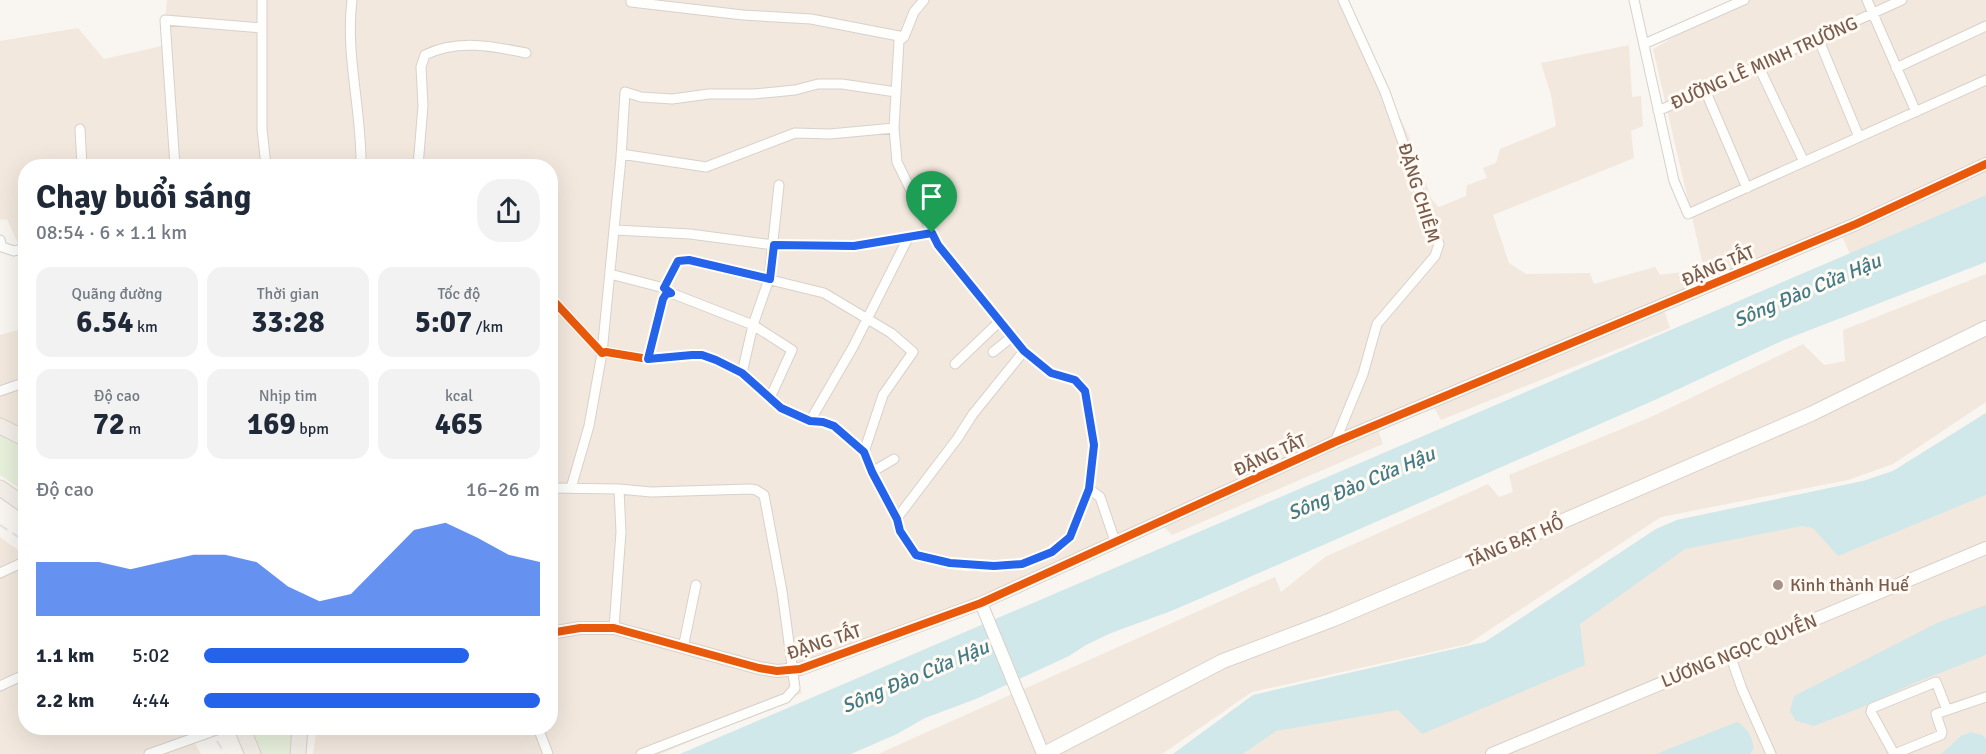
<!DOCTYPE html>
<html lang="vi">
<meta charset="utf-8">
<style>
:root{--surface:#fff;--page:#f2f2f3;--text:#1f2937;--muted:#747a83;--accent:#2563eb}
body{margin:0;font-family:Signika,sans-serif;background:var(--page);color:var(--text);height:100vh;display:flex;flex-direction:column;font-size:22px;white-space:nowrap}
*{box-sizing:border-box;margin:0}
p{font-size:20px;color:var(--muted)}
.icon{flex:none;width:33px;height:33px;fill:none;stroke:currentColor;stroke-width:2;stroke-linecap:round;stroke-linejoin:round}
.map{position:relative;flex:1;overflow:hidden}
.details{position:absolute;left:18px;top:159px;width:540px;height:576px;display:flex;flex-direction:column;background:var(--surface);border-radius:24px;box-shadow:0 6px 24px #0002}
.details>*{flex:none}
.pin{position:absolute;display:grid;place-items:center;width:51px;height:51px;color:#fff;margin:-62px -26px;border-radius:50% 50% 50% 0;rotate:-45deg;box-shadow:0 0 6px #0007}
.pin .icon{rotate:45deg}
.round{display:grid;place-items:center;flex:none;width:63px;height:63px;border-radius:24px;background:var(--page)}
.overview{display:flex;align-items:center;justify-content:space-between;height:102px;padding:0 18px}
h1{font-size:33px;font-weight:700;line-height:45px}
.stats{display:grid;grid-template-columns:repeat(3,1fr);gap:9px;height:102px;padding:6px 18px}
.stats div{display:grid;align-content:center;border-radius:15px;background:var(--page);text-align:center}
.stats b{font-size:30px;font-weight:700}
.stats small{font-size:16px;font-weight:400}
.stats p{font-size:16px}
.chart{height:168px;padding:12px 18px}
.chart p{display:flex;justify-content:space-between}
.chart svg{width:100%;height:108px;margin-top:6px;fill:var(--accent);opacity:.7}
ul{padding:0 18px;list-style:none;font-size:20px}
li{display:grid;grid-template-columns:96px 72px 1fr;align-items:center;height:45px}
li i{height:15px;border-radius:8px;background:var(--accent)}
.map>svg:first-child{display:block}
.residential{fill:#f2e8de}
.green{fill:#e7f0db}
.water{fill:#d0e8ea}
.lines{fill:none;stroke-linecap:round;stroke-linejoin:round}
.minor-casing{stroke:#d7d1cb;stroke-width:11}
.tertiary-casing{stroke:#d7d1cb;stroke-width:14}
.secondary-casing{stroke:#d9d2cb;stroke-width:16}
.primary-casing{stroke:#dad1cc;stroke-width:17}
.minor{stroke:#fefefd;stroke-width:9}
.tertiary{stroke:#fefefd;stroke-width:12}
.secondary{stroke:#fefefd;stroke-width:14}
.primary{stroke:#f3eee8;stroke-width:15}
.rail{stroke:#e6e3e7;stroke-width:2;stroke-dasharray:9 6;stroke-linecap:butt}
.cycleway-casing{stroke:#fffaf3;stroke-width:11}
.cycleway{stroke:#e8590c;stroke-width:8}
.route-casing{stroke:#fff;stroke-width:12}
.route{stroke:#2563eb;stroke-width:8}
.poi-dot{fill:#a69286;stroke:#fffaf3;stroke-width:2}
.labels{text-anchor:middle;stroke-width:6;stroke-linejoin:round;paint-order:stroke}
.street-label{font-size:18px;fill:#7a5c4d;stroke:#fffaf3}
.poi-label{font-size:18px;fill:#7a5c4d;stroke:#fffaf3;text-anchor:start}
.water-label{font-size:20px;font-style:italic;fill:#437c86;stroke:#fffaf3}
</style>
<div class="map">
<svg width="1986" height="754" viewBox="0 0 1986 754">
<rect width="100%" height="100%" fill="#f9f5f0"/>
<!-- residential -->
<path class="residential" d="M167 0H1343L1408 134 1432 200 1439 207 1466 196 1467 185 1487 178 1483 168 1496 163 1500 149 1556 126 1551 95 1541 63 1629 45 1632 97 1641 96 1643 126 1631 131 1634 158 1493 215 1509 263 1526 274 1590 273 1594 284 1655 267 1660 275 1704 269 1653 49 1737 0H1986V195L1850 254 1840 232 1663 307 1670 328 1441 420 1432 404 1377 427 1383 444 1172 535 1163 526 795 676 802 693 661 754H313L317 728H550V166H26L25 253 23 254 7 219 0 220V41L78 28 104 59 162 46Z
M1986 274V402L1893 464 1848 480 1661 517 1468 644 1252 692 1162 754H878L1275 577 1281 592 1325 557 1488 484 1499 497 1513 492 1509 475 1651 417 1803 344 1824 365 1845 361 1843 330Z
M25 328V432L0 418V335Z
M1986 413V754H1173L1253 695 1485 642 1656 529 1677 520 1863 481 1893 471Z
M0 537 25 555 26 728H186L201 754H0Z"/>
<!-- green -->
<path class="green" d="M0 431 25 444V492L0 475Z
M249 728H294L292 754H260Z"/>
<!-- water -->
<path class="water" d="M1986 195V262L1784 340 1657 399 1227 587 1171 611 1111 633 1086 645 1069 656 976 699 925 718 897 734 851 754H680Z
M1986 413V495L1838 556 1813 528 1802 526 1685 549 1580 624 1585 665 1422 734 1398 710 1276 731 1243 754H1173L1253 695 1485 642 1656 529 1677 520 1863 481 1893 471Z
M1986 605V655L1917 682 1860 708 1814 726 1796 721 1790 711 1794 696 1939 622Z
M1737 722C1748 728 1751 736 1754 748L1750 754H1656Z
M1971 732 1982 735 1986 739V754H1941L1961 736Z"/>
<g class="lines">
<defs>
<path id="minor" d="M262 0V129L266 166
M352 0C345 55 362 111 361 166
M631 0V2L743 15 811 19 904 37
M924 0 914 12 904 37 899 41 894 128 897 162 938 245 1024 351 1051 373 1075 380 1085 391 1094 445 1089 489 1100 497 1115 541
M1634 0 1674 181 1688 214 1986 80
M1867 0 1916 112
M1818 38 1859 137
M1644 44 1744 0
M1758 65 1804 162
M1896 68 1986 26
M1705 90 1747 188
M1658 111 1902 0
M80 129 82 166
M621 154 706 167 795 133 830 134 894 128
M175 166 165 20 262 28
M418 166 423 106 421 67 425 55C457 39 493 46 526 53
M615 230 690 234 774 245 809 246H854L932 233
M0 240 2 247 14 251 26 248
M610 274 664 288 678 261 689 260 824 293 891 333 913 352 883 395 864 452
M550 297 602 353 606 352 648 359 692 355H702L716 360 742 373 781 408 810 421 823 422 834 426 864 452 872 472 897 518 900 531 916 555C957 569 1024 575 1059 545 1062 543 1068 540 1070 536 1077 526 1084 501 1089 489
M993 352 1013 336
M648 359 663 299 666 294 671 293 753 325 792 350 770 398
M955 364 1000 321
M742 373 753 325 769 279 779 185
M0 391 26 382
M810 421 853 347 908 238
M1335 442 1363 374 1377 324 1435 256 1439 244 1423 206 1414 174 1385 92 1343 0
M872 472 894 459
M550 488 619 489 651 492 750 489 756 490 764 495 782 591 795 688 786 698 641 754
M571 488 589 426 602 353 621 158 625 92 641 97 672 99 709 94H754L795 90 818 84H842L896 92
M897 518 957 439 973 414 1024 351
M0 573 26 561
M614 628 621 532 619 489
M683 648 696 585
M1730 655 1742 689 1771 754
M0 686 26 674
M1947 710 1936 682 1872 708 1871 712 1893 752 1897 753 1941 735 1942 732 1936 714 1986 697
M538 728 548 754
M149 754 222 728"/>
<path id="tertiary" d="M981 603 1043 754
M550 633 580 628H614L759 668 777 671 800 669 981 603 1335 442 1856 224 1986 164
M1492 754 1986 548"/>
<path id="secondary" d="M1044 754 1223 661 1334 619 1452 569 1811 414 1986 328"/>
<path id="primary" d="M0 426 26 439
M0 488 26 506
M242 728 253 754
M298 754 300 728"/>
</defs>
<!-- minor casing -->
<use href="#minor" class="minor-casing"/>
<!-- tertiary casing -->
<use href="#tertiary" class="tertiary-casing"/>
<!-- secondary casing -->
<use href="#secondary" class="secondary-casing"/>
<!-- primary casing -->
<use href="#primary" class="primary-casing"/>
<!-- minor -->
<use href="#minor" class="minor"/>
<!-- tertiary -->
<use href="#tertiary" class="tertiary"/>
<!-- secondary -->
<use href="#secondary" class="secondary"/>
<!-- primary -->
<use href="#primary" class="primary"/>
<!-- rail -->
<path class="rail" d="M0 525 26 542
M209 728 225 754"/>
<defs>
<path id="cycleway" d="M550 297 602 353 606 352 648 359 692 355H702L716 360 742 373 781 408 810 421 823 422 834 426 864 452 872 472 897 518 900 531 916 555C957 569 1024 575 1059 545 1062 543 1068 540 1070 536 1077 526 1084 501 1089 489
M550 633 580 628H614L759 668 777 671 800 669 981 603 1335 442 1856 224 1986 164"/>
</defs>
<!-- cycleway casing -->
<use href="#cycleway" class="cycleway-casing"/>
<!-- cycleway -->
<use href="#cycleway" class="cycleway"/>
</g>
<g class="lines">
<defs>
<path id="route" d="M932 233 938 245 1024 351 1051 373 1075 380 1085 391 1094 445 1089 489 1070 537 1052 552 1022 564 994 566 950 563 916 555 900 531 897 519 872 472 864 452 834 426 823 422 810 421 781 408 742 373 716 360 702 355H692L648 359 663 299 666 294 671 293 664 288 678 261 689 260 770 279 774 245 854 246Z"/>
</defs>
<!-- route casing -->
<use href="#route" class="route-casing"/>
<!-- route -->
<use href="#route" class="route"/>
</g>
<!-- markers -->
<circle class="poi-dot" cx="1778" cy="585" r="6"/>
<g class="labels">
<!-- street labels -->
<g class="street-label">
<text transform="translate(1764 63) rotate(-24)" y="6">ĐƯỜNG LÊ MINH TRƯỜNG</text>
<text transform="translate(1419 193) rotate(73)" y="6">ĐẶNG CHIÊM</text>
<text transform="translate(1718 266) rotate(-23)" y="6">ĐẶNG TẤT</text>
<text transform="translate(1270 455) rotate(-24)" y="6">ĐẶNG TẤT</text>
<text transform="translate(1515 542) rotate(-23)" y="6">TĂNG BẠT HỔ</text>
<text transform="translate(824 642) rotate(-18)" y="6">ĐẶNG TẤT</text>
<text transform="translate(1739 651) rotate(-22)" y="6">LƯƠNG NGỌC QUYẾN</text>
</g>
<!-- poi labels -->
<g class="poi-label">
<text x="1790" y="591">Kinh thành Huế</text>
</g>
<!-- water labels -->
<g class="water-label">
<text transform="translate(1807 290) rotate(-23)" y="7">Sông Đào Cửa Hậu</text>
<text transform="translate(1361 483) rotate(-23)" y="7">Sông Đào Cửa Hậu</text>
<text transform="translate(915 676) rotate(-23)" y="7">Sông Đào Cửa Hậu</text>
</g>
</g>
</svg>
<div class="pin" style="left:932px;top:233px;background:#1e9e55"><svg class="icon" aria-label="arrive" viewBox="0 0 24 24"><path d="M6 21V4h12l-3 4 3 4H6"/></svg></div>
<section class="details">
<div class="overview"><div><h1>Chạy buổi sáng</h1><p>08:54 · 6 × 1.1 km</p></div><a class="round"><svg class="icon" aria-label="share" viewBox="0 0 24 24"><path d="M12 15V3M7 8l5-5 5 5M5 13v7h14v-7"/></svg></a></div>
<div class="stats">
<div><p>Quãng đường</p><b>6.54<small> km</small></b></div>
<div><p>Thời gian</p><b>33:28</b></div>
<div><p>Tốc độ</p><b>5:07<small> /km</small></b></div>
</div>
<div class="stats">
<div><p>Độ cao</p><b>72<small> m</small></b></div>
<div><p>Nhịp tim</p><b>169<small> bpm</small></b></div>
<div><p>kcal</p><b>465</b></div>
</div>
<div class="chart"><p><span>Độ cao</span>16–26 m</p>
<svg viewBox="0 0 160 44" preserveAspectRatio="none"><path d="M0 44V22L10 22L20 22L30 25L40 22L50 19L60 19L70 22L80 32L90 38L100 35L110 22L120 9L130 6L140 12L150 19L160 22V44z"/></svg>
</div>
<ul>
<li><b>1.1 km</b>5:02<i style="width:79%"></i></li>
<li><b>2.2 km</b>4:44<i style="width:100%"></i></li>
</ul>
</section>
</div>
